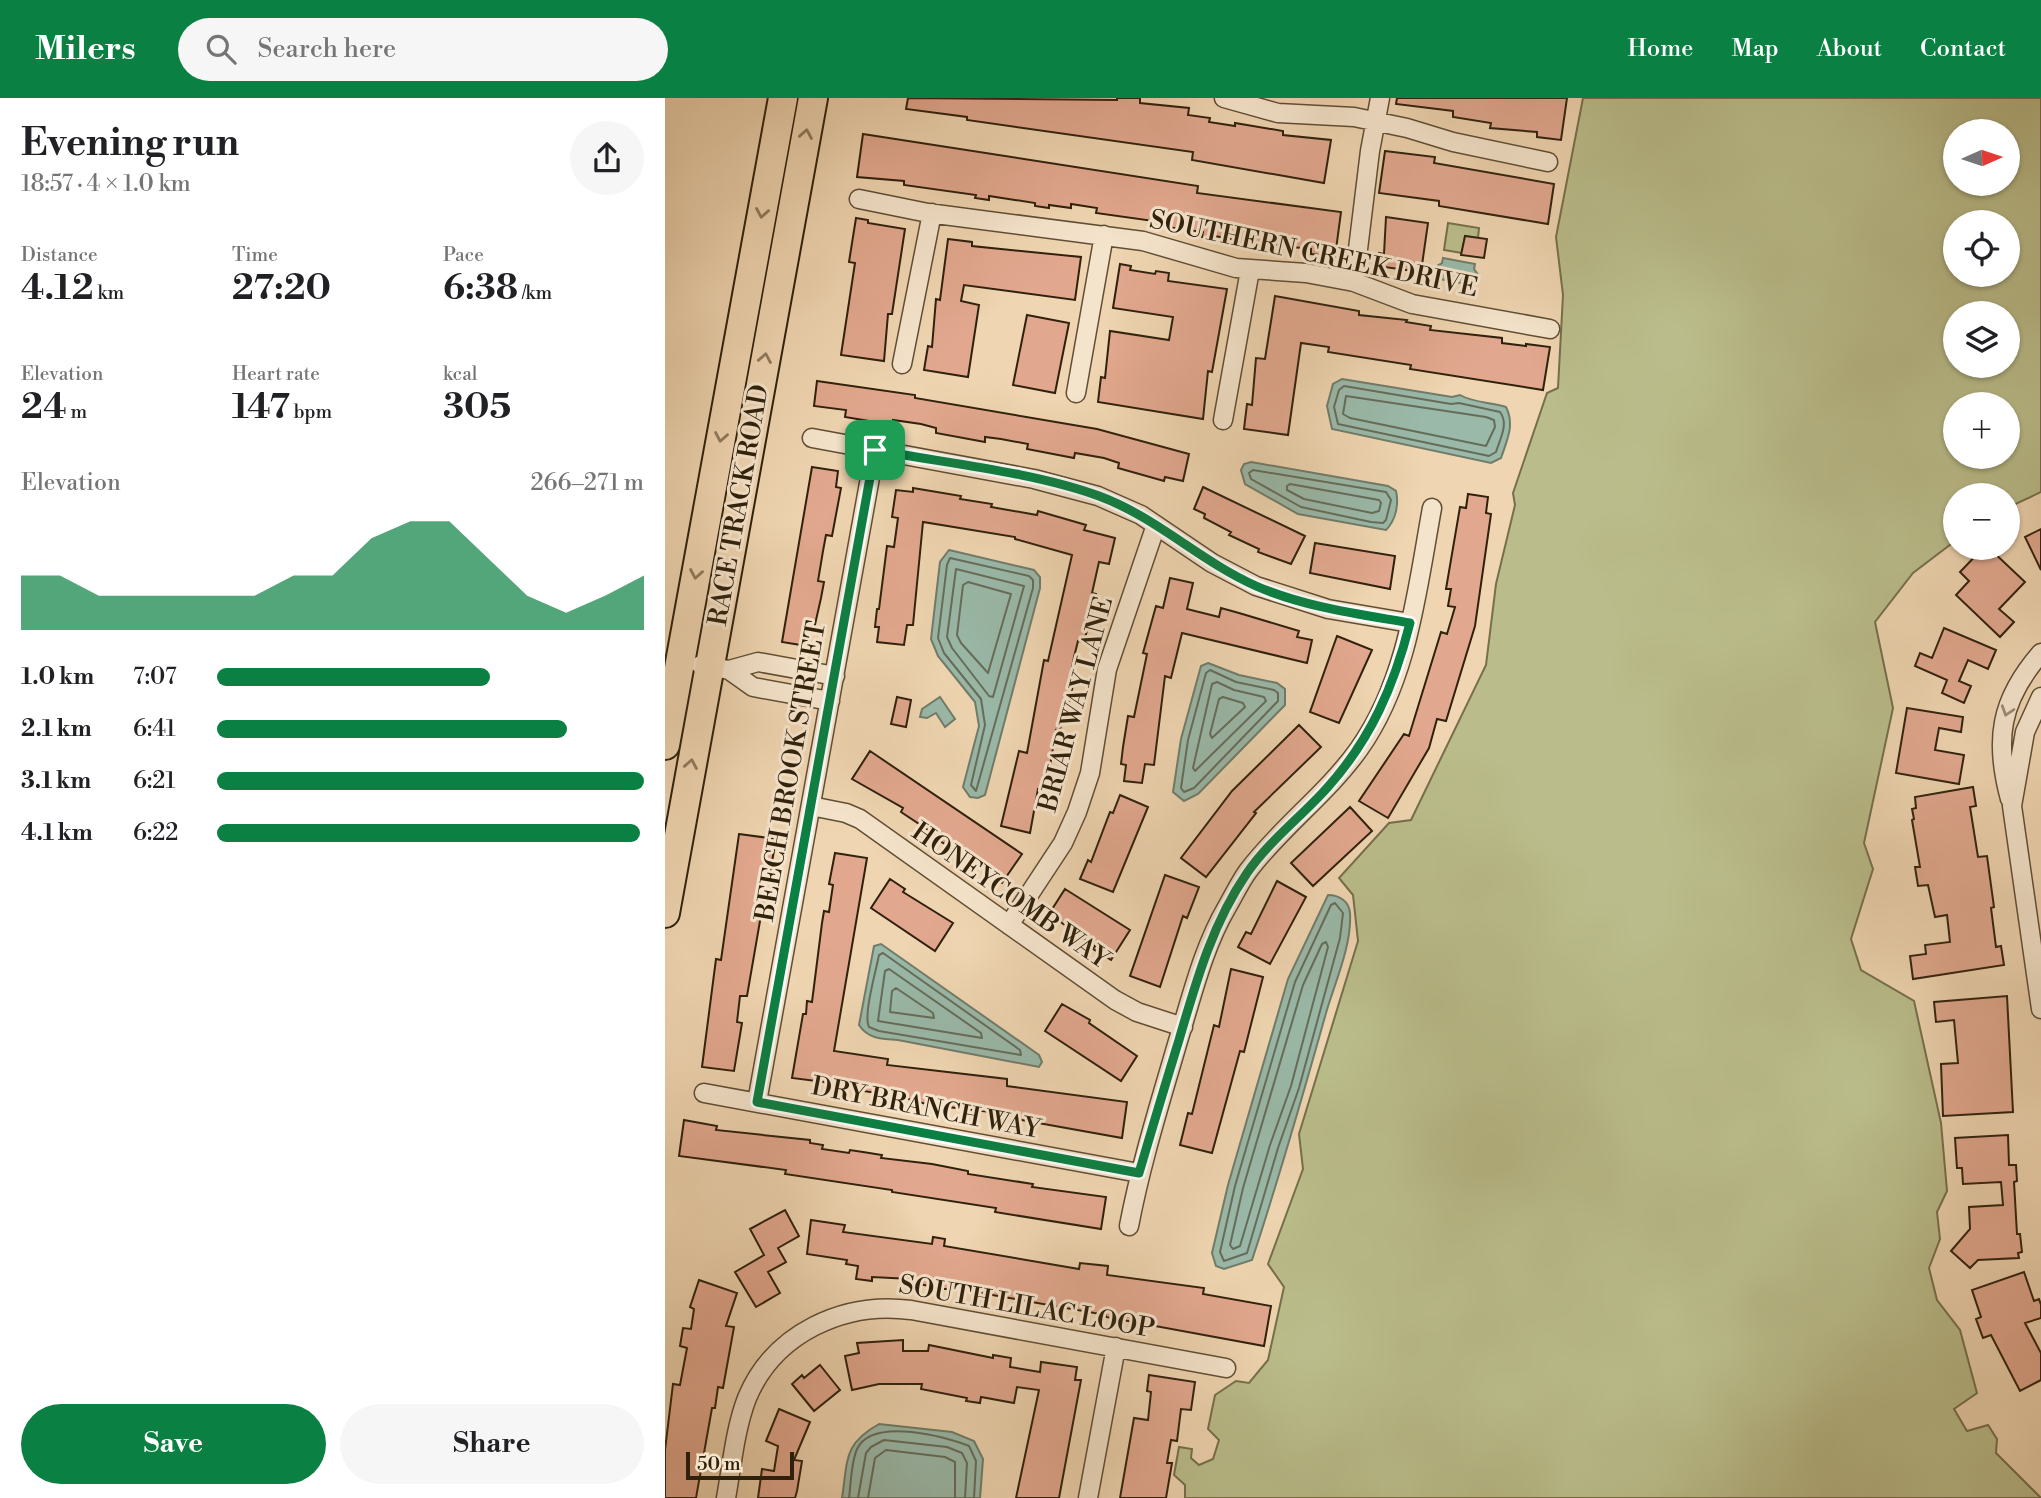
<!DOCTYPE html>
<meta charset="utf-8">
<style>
:root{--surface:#fff;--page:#f6f6f6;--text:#202124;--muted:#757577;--accent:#0b8043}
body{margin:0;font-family:"Libre Bodoni",serif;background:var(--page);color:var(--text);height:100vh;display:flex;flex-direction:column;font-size:26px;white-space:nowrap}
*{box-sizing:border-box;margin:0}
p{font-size:23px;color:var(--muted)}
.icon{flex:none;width:38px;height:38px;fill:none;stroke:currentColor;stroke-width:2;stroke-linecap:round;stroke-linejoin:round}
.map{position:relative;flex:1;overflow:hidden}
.side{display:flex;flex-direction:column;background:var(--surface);width:665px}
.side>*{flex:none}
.needle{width:46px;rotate:87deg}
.buttons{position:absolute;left:1278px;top:21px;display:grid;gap:14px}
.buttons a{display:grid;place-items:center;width:77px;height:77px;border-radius:50%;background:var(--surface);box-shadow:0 2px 5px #0004;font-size:35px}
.scale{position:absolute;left:21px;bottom:18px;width:108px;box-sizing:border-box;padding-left:7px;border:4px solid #30210c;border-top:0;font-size:19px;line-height:24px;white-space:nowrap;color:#30210c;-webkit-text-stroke:5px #f5e4cc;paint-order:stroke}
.pin{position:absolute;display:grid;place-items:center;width:60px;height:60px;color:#fff;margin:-30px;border-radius:14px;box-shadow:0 4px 10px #0006}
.round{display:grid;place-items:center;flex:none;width:74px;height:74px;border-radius:37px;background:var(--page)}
.summary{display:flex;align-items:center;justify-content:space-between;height:119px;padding:0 21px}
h1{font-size:38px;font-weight:800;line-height:52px}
.stats{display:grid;grid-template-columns:repeat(3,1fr);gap:10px;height:119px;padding:7px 21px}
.stats div{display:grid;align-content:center}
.stats b{font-size:35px;font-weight:800}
.stats small{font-size:19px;font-weight:400}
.stats p{font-size:19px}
.chart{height:196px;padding:14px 21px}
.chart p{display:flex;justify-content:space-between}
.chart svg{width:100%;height:126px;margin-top:7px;fill:var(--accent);opacity:.7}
.cta{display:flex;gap:14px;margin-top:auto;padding:14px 21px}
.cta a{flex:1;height:80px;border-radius:42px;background:var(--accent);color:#fff;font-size:28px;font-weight:800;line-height:80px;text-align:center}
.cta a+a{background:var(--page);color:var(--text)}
ul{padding:0 21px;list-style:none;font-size:23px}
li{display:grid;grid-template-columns:112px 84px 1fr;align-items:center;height:52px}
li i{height:18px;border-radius:9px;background:var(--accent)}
header{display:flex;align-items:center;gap:42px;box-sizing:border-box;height:98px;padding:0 35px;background:var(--accent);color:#fff}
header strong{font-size:33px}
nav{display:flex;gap:38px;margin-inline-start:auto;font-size:24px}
.search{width:490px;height:63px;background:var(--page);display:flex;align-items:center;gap:18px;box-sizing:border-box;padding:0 24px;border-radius:38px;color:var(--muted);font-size:26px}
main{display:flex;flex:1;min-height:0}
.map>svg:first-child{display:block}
.green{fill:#babd8b;stroke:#756f4c;stroke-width:2;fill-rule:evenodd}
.water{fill:#9ab9a9;stroke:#707c6a;stroke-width:2}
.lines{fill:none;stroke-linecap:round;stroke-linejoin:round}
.shore{stroke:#656d5a;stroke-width:2}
.building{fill:#e2a88f;stroke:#30210c;stroke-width:2}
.minor-casing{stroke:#604e35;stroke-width:21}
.primary-casing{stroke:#30210c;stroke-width:32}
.minor{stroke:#f5e4cc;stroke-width:18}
.primary{stroke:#efd5b1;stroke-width:28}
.oneway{stroke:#907b5e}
.oneway2{stroke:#9c8c76}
.route-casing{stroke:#fff;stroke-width:14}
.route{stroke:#0b8043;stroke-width:9}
.labels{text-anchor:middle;stroke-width:6;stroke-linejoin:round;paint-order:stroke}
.street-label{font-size:26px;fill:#30210c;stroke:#f5e4cc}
</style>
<header>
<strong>Milers</strong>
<div class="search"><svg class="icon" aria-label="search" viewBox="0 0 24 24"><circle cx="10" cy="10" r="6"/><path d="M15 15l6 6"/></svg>Search here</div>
<nav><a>Home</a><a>Map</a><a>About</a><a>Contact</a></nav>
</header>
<main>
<section class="side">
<div class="summary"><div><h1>Evening run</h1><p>18:57 · 4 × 1.0 km</p></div><a class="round"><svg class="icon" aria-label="share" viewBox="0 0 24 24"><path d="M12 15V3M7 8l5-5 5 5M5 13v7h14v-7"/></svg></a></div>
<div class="stats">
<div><p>Distance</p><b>4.12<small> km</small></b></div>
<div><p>Time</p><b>27:20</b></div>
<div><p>Pace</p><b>6:38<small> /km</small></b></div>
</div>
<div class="stats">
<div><p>Elevation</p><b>24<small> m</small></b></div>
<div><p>Heart rate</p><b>147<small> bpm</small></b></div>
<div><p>kcal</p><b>305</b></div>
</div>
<div class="chart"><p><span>Elevation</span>266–271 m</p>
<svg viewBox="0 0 160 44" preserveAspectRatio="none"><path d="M0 44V25L10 25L20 32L30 32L40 32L50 32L60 32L70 25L80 25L90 12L100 6L110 6L120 19L130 32L140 38L150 32L160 25V44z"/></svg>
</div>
<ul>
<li><b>1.0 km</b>7:07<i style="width:64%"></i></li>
<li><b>2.1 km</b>6:41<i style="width:82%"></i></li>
<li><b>3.1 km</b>6:21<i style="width:100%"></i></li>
<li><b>4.1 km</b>6:22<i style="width:99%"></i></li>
</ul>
<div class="cta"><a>Save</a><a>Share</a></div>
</section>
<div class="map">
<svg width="1376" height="1400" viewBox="0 0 1376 1400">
<rect width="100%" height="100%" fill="#efd5b1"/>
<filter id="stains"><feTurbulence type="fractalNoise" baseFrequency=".00286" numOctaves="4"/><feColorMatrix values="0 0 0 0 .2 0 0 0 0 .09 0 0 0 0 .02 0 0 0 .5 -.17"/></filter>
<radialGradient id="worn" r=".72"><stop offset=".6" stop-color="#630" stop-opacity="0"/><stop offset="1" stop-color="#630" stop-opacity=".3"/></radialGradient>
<!-- green -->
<path class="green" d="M918 0H1376V394L1342 410V397H1290V443L1248 475 1210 524 1228 610 1199 745 1208 771 1186 841 1196 872 1249 903 1276 1025 1282 1093 1272 1114 1275 1141 1264 1170 1272 1202 1295 1232 1312 1295 1289 1311 1302 1333 1323 1327 1332 1341 1331 1355 1376 1400H520V1387L509 1377 514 1349 527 1351 526 1360 534 1367 548 1361 554 1342 543 1331 550 1297 571 1283 584 1285 603 1262 619 1189 603 1166 638 1071 634 1036 693 843 688 797 674 780 724 725 746 722 821 567 831 486 850 407 848 395 882 295 893 290 898 197 891 139ZM1290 33H1342V86H1290ZM1290 124H1342V177H1290ZM1342 215V268H1290V215ZM1290 306H1342V359H1290Z
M783 125 814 130 813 140 800 138 797 155 779 152Z"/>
<!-- water -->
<path class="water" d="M778 160 810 166 809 171 814 178 807 187 774 181 775 176 770 169 777 165Z
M677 281 787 299 795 297C809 305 826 304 841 309 850 327 842 342 836 360L826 365 667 331 662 308 668 286Z
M586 364 723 388 731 393C734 406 731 422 721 432L633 416 580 386 576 372 579 366Z
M284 452 369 472 375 479V490L320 697 313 700 305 699 298 689 314 628 310 604 273 558 266 541 275 464Z
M543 565 574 577 612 585 620 591V607L533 696 519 703 508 694 516 641 536 568Z
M275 599 290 621 280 629 271 615 262 620 255 619 257 611Z
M663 797C674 797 684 803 685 815 687 847 670 884 661 915 638 997 614 1080 587 1162L559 1171 551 1168 547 1155 563 1087 623 881Z
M216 846 374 957 377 964 374 969 233 942C217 941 203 941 194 927L209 848Z
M214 1326 287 1334 309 1343 318 1361 315 1400H177C183 1362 178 1346 214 1326Z"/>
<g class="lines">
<!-- shore -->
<path class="shore" d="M679 288 786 306 794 305 835 314C844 326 835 341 831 354L824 358 673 326 669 309 674 292Z
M681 298 821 319 829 322 830 329 821 348 685 320 678 316Z
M588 372 721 394 726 402 721 422 718 425 706 424 636 409 586 381 584 375Z
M625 386 714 402 716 405 714 413 707 415 639 401 622 392V388Z
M285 460 364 478 368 482V490L311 693 306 687 320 627 316 601 279 555 273 540 282 467Z
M291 471 359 488 328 599 324 598 287 550 282 539Z
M303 484 346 496 323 575 296 545 292 537 298 487Z
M545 572 571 584 609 592 613 595V603L529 690 519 694 516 690 523 642 541 575Z
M552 584 569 592 599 599 601 603 530 673 528 670 547 586Z
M558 599 578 605 580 609 547 640 545 636 554 601Z
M670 805 678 815 675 840 634 990 613 1050 582 1155 559 1163 555 1154 570 1088 630 884 666 807Z
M661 844 663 849 626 988 605 1047 575 1148 568 1151 565 1147 578 1090 638 887 657 846Z
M218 855 355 952 356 957 214 933 204 929C198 917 211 873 214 857Z
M224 871 316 935 317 940 213 923 220 873Z
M231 890 268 915 269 920 225 914 227 893Z
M184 1400C186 1385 186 1365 192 1351 207 1319 279 1338 304 1348L311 1363 309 1400
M193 1400 201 1355 206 1349 219 1342 282 1349 297 1355 302 1365 300 1400
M203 1400 210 1360 221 1352 280 1359 290 1364V1400"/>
</g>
<!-- building -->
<path class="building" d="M243 0 452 2V0H475V5L524 10 523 17 545 20 544 24 570 28V25L618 33V37L666 42 659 85 527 62 528 54 302 22V19L241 11Z
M732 0H902L896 42 872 39V34L825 30 826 25 788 19V13L731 6Z
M198 36 533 88 532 95 676 114 670 159 646 156V151L587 145 586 149 573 147V142L549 138 548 141 537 139 538 134 502 129 503 125 431 115 432 110 406 106V110L384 107V110L370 108V105L324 98V102L310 100 311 97 239 87V83L192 79Z
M720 53 770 59 769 65 889 86 883 126 774 108V103L714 95Z
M721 119 763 125 756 174 712 168 714 155 719 156Z
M191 120 203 122V125L240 131 227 216H223L219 263 176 257 190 165 184 164Z
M800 138 822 141 819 160 796 157Z
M283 141 307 144V148L416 159 410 202 299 187 296 203 314 207 303 279 259 272 263 248 267 249 271 201 275 202Z
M455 166 466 168 465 172 490 176 491 173 504 175 503 183 562 191 547 274 543 273 538 321 433 304 436 279 440 280 445 233 504 242 508 219 448 210Z
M610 198 694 213V217L742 222 741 224 766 228 765 232 837 240V245L861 248V246L885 249 878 292 745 271 746 267 663 254 664 249 636 245 623 337 579 331 582 306 587 307 591 260 600 261Z
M362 217 404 225 390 295 348 287Z
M152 283 250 297V300L432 331 524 356 518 383 500 379 499 383 453 370 454 365 439 360 410 355 409 360 362 351 363 346 336 341 320 339V344L271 335V330L256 326 228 322V327L180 319 181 312 149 308Z
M147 369 173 373 171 389 176 390 167 438 161 437 158 453 153 483 159 484 156 500 149 531H145L142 548 117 544Z
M538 389 640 438 626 466 593 454 594 451 564 437 566 434 539 420 540 416 529 411Z
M248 390 296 398 295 401 327 406 326 409 372 417 373 413 421 427 419 432 450 440 444 466 434 464 427 495 431 496 427 513 419 544 413 543 409 559 404 585 408 586 405 603 400 602 395 633 391 632 383 680 379 693 373 691 365 735 336 728 354 653 362 655 379 562 383 563 407 457 350 441V439L258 424 248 527H242L239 547 212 544 214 529H210L212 511H214L222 448 229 449 233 420 227 419 231 392 248 394Z
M803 396 823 399 821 415 826 416 810 528 781 623 772 621 764 650 723 720 694 703 739 636 744 638 776 534 782 536 790 509 783 508 786 491H781L795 409 801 410Z
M1376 431V472L1360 439Z
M650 445 730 458 725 491 645 475Z
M1318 450H1324L1360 484 1334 511 1349 524 1335 539 1291 497 1304 483 1295 474Z
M505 480 528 485 522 511 554 519 556 510 574 515 634 533 632 539 647 542 642 565 517 535 506 580 500 578 489 667 480 666 477 685 459 683 461 667 456 666 458 649 463 618 469 619 482 556 478 555 491 508 498 510Z
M1279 530 1331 552 1323 571 1303 562 1294 583 1306 588 1299 605 1277 595 1282 582 1250 568 1255 555 1267 560Z
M672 538 707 552 674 625 645 614Z
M232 599 246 602 241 629 226 626Z
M1242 610 1298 619 1296 634 1274 630 1270 652 1299 657 1294 686 1231 675Z
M634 627 656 649 589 714 591 715 541 779 516 760 567 693Z
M205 653 357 756 337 785 320 774 322 770 273 742 275 740 236 714 238 710 187 681Z
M1308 689 1311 708 1305 709 1313 759 1322 758 1329 809 1326 810 1331 849 1336 848 1339 867 1248 881 1245 858 1261 856 1260 847 1285 844 1282 817 1270 819 1263 787 1253 788 1250 769H1255L1247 722 1249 721 1247 711 1251 710 1250 699Z
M455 697 483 709 448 794 415 781 423 762 426 764 445 714 448 715Z
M685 709 707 733 648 788 626 765Z
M74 736 111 741 105 775 98 774 94 799 99 800 82 898H75L72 924 77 925 69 973 37 969 51 861 56 862Z
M170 755 202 760 169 953 223 961 222 967 342 981V988L462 1004 457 1040 351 1021 352 1017 265 1007 232 998 198 993V989L127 980 138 916H141L142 903 147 904 157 825 159 813 164 814 168 787 164 786Z
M500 777 534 789 522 820 518 818 495 889 465 878Z
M225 781 240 791 238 794 288 825 270 853 206 810Z
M612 783 641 799 605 866 573 849 581 834 586 836Z
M400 791 465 832 446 862 428 851 430 848 384 816Z
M566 871 598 879 579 954 575 953 547 1055 515 1047 523 1015 527 1016 549 927 554 929Z
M1342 898 1348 1014 1278 1018 1276 966 1293 965 1289 922 1271 924 1269 904Z
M397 906 425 922 424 925 472 958 456 983 380 933Z
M19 1022 52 1028 51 1032 145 1042V1045L158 1047 157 1051 184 1055 185 1052 198 1054 217 1057 216 1060 267 1066 303 1073V1076L368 1086 367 1089 441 1099 436 1131 330 1114 331 1110 227 1094V1092L120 1076 121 1072 14 1058Z
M1343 1037 1344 1067H1351L1352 1083 1349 1084 1352 1136H1355L1357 1154 1353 1155 1354 1160 1313 1162 1305 1170 1286 1153 1305 1131 1304 1109 1338 1107 1336 1084 1298 1086 1297 1070H1292L1290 1040Z
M120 1112 134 1138 113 1150 121 1164 103 1174 115 1195 91 1209 70 1174 99 1157 85 1131Z
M146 1122 180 1127 178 1134 267 1146 268 1139 280 1141 279 1148 414 1171 415 1165 443 1168 442 1177 539 1190 538 1196 606 1208 599 1248 441 1219V1217L293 1191H278L245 1184 246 1181 207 1179V1183L191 1181 193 1168 181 1166 182 1162 142 1156Z
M1359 1174 1369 1203 1374 1201 1376 1207V1220L1360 1225 1376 1255V1282L1355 1293 1326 1237 1318 1240 1311 1221 1316 1219 1307 1192Z
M34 1182 72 1195 61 1228 69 1229 58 1290 53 1289 50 1310H47L31 1400H0V1352L8 1286 15 1287 22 1250 15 1248 18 1230 26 1231 29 1211 25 1209Z
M238 1242V1253H263L264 1247 328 1260V1257L346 1260 345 1269 375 1274 376 1264 412 1269 410 1282H416L394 1400H351L374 1292 352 1289 349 1305 316 1299 315 1305 301 1303 302 1300 256 1291 257 1286H214L187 1292 180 1258 194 1255 192 1245Z
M155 1267 175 1292 149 1313 127 1286 137 1277 139 1280Z
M484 1277 530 1284 526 1312 516 1311 512 1343 506 1342 502 1365H507L501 1400H455L469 1320 483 1322 486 1294 482 1293Z
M114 1311 145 1324 129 1362 137 1363 132 1393 130 1400H93L97 1371 109 1373 113 1348 101 1343Z"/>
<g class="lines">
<defs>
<path id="minor" d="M559 0 613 15 689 19 742 30 788 44 883 64
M194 101 263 115 478 143 571 170 641 175 689 184 747 206 885 231
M689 184 705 53 715 0
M237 266 267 115
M411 295 439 137
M558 322 585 172
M147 340 369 381 433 398 476 417 547 465 591 488 663 511 745 525
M36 567 64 572 93 564 170 578
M64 572 88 589 165 603
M1376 599 1360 634 1347 708 1376 911
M1345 701C1329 642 1335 602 1376 555
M146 708 181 715 195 721 450 902 472 914 518 929
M344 827 398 745 412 714 425 675 442 571 491 427
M39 995 474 1075
M92 1004 210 352
M464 1128C476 1065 495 1005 513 943 527 898 538 850 562 809 569 797 575 784 583 773 616 729 662 696 694 651 743 582 752 492 767 410
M61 1400C67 1367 70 1331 82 1300 109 1235 179 1203 246 1212L561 1270
M423 1400 451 1249"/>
<path id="primary" d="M0 647 118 0
M0 815 148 0"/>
</defs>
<!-- minor casing -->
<use href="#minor" class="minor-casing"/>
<!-- primary casing -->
<use href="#primary" class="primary-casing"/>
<!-- minor -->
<use href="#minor" class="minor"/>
<!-- primary -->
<use href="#primary" class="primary"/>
</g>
<!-- one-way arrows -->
<defs><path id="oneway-chevron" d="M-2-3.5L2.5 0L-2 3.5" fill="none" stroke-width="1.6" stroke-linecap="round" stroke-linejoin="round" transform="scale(1.75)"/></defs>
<g class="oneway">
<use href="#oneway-chevron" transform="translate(141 36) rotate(-80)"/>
<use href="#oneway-chevron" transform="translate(97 115) rotate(100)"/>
<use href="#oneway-chevron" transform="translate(100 260) rotate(-80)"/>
<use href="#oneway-chevron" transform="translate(56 339) rotate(100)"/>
<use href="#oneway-chevron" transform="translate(31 476) rotate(100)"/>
<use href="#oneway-chevron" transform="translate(26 666) rotate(-80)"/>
</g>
<use class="oneway2" href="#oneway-chevron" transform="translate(1342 613) rotate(108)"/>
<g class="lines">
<defs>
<path id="route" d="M210 352C280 365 369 374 434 398 491 419 535 463 591 488 639 509 693 516 745 525 729 588 706 641 662 690 636 719 604 743 582 775 547 826 531 884 514 942 500 987 487 1031 474 1075L92 1004Z"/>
</defs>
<!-- route casing -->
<use href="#route" class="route-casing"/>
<!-- route -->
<use href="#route" class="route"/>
</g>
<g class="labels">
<!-- street labels -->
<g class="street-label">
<text transform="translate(649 155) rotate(12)" y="9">SOUTHERN CREEK DRIVE</text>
<text transform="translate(73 407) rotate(-80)" y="9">RACE TRACK ROAD</text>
<text transform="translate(410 606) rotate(-75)" y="9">BRIAR WAY LANE</text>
<text transform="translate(125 673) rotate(-80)" y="9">BEECH BROOK STREET</text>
<text transform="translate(346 797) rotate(35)" y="9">HONEYCOMB WAY</text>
<text transform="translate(261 1009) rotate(11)" y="9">DRY BRANCH WAY</text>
<text transform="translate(362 1208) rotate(10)" y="9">SOUTH LILAC LOOP</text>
</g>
</g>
<rect width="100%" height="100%" filter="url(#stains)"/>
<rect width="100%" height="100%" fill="url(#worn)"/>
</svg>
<div class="buttons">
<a><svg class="needle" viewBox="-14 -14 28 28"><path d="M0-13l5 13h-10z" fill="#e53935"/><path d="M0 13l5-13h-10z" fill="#757577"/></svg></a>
<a><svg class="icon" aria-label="locate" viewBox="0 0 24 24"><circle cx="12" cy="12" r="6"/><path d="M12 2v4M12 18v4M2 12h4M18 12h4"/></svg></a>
<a><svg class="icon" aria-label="layers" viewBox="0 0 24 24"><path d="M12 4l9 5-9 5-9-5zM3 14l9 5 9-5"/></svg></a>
<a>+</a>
<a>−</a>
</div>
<div class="scale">50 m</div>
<div class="pin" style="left:210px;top:352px;background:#1e9e55"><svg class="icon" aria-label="arrive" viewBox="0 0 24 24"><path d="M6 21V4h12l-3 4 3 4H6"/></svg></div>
</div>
</main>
